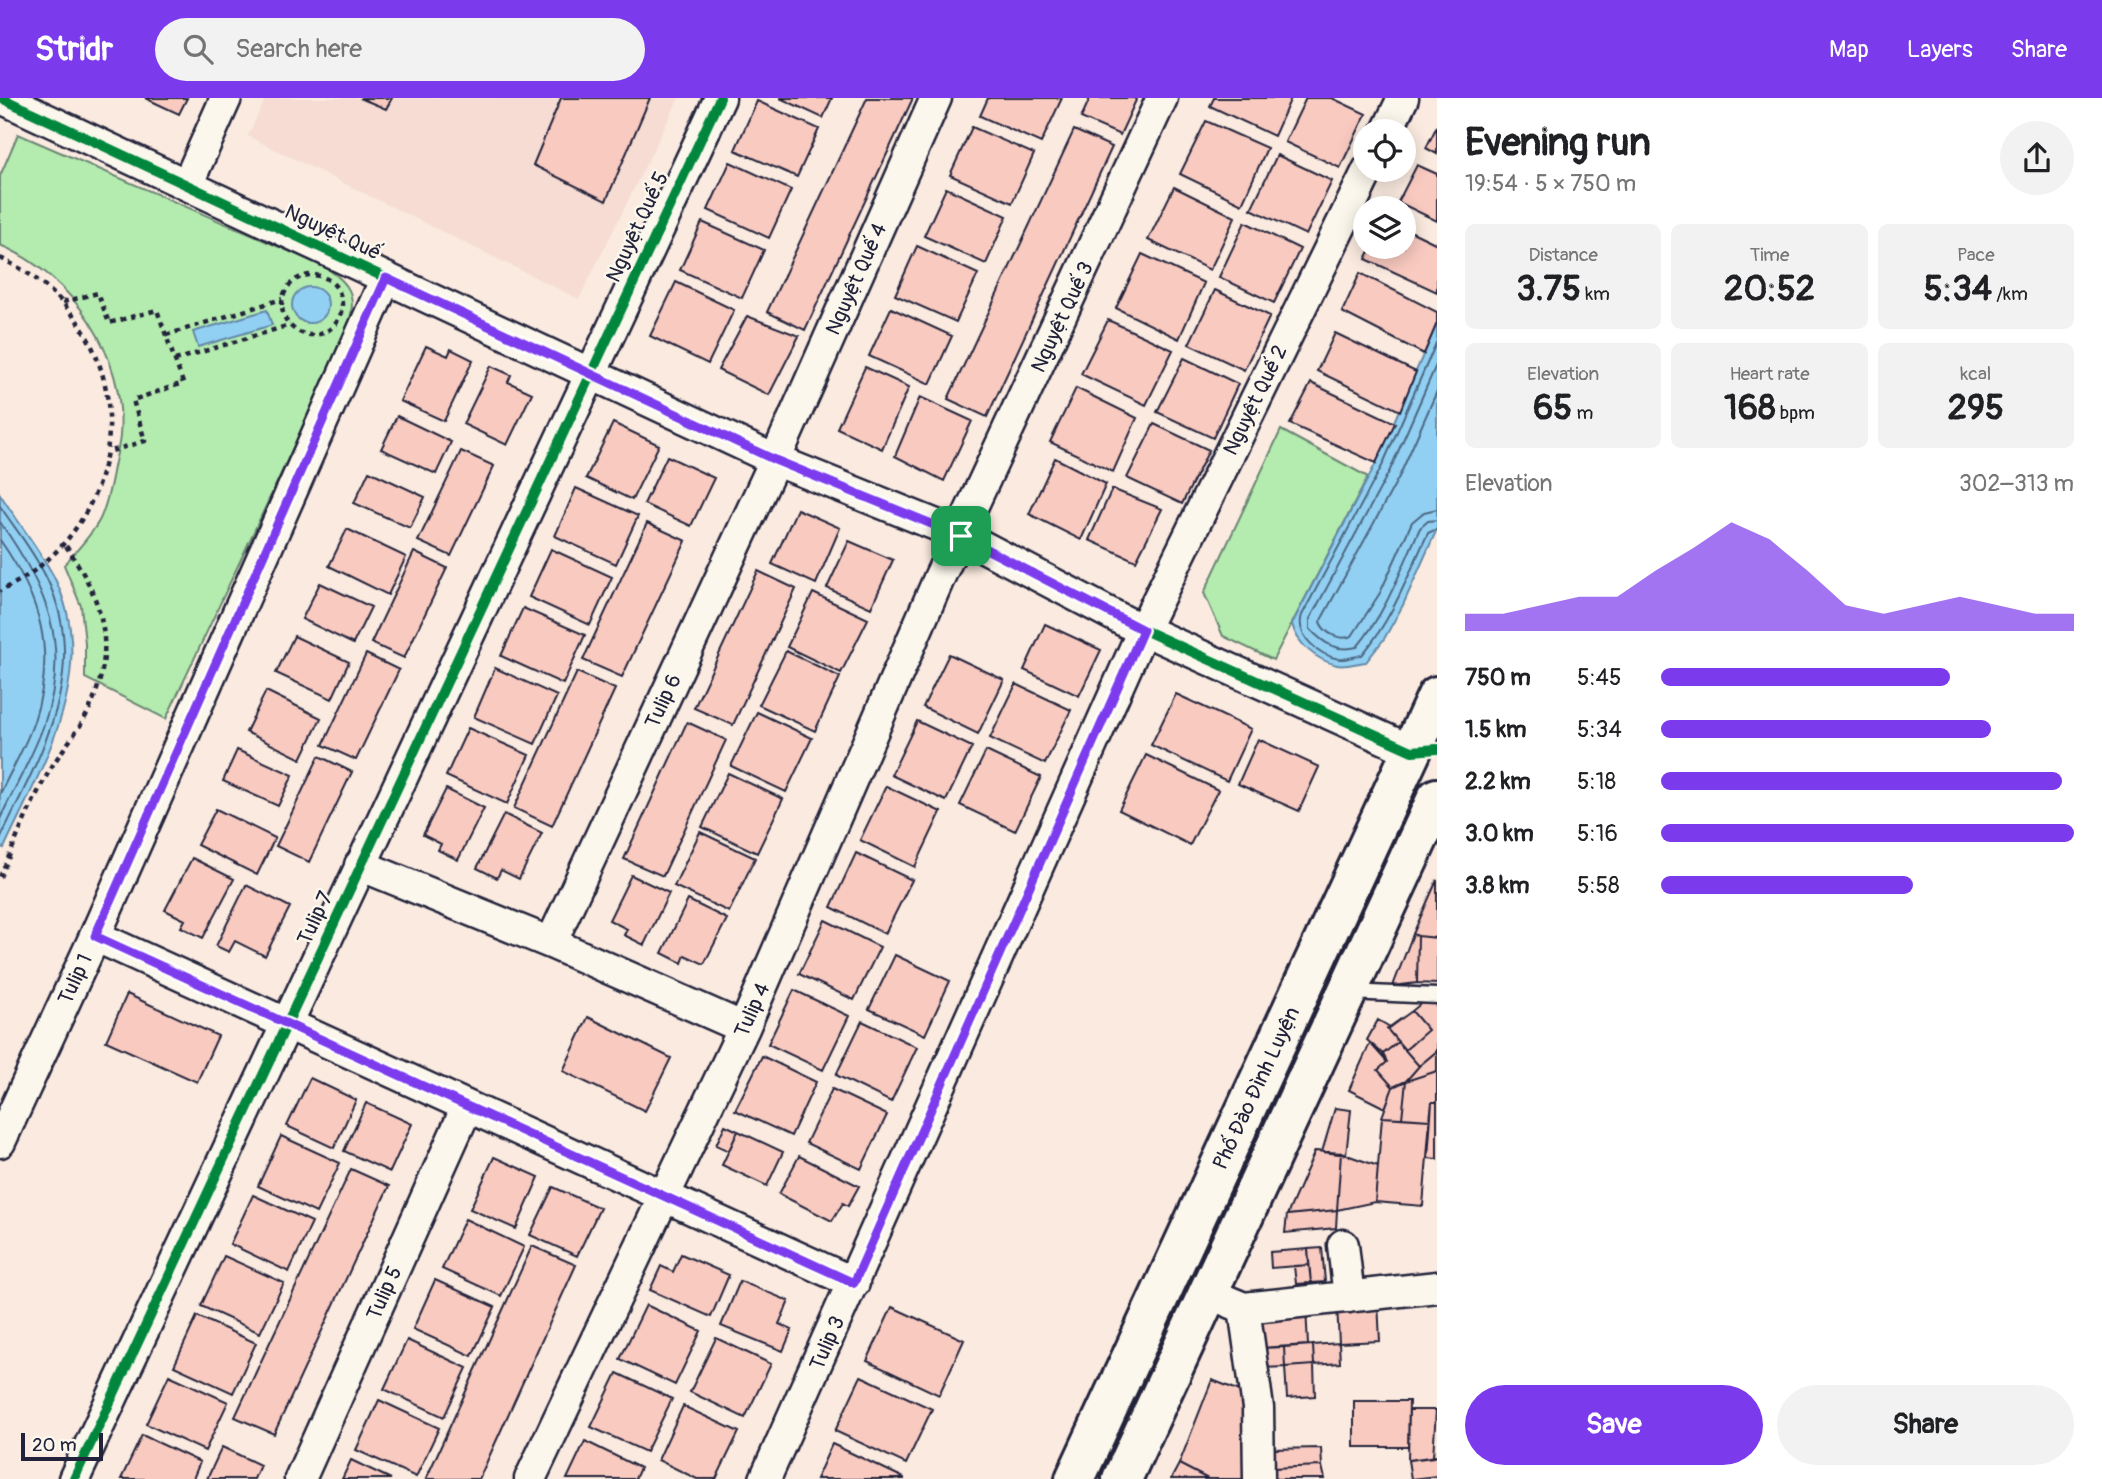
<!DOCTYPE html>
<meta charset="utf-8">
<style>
:root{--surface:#fff;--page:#f2f2f2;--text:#202124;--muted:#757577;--accent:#7c3aed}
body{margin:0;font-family:Pangolin,sans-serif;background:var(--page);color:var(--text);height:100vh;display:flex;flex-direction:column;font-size:26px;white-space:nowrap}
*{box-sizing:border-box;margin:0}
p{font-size:23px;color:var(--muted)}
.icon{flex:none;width:38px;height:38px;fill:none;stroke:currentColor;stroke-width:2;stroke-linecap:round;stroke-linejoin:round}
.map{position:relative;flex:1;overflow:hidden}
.sheet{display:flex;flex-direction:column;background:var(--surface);width:665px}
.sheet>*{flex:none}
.controls{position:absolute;left:1353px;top:21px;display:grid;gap:14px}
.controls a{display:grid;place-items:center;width:63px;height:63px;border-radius:50%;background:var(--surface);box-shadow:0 4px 18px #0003;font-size:35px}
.scale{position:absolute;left:21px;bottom:18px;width:82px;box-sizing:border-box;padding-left:7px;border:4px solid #22223b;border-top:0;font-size:19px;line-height:24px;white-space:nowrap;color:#22223b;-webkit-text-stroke:5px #fbf7ec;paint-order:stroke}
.pin{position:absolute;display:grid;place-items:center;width:60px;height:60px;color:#fff;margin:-30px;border-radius:14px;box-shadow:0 4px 10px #0006}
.round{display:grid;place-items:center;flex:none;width:74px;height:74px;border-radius:37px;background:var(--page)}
.headline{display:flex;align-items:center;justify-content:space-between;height:119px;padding:0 28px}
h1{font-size:38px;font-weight:700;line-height:52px}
.figures{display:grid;grid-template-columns:repeat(3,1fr);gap:10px;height:119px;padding:7px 28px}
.figures div{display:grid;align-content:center;border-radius:10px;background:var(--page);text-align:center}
.figures b{font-size:35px;font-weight:700}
.figures small{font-size:19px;font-weight:400}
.figures p{font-size:19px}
.chart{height:196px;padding:14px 28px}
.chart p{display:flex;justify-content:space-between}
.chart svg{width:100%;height:126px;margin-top:7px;fill:var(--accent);opacity:.7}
.button{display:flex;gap:14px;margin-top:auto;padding:14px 28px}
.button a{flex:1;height:80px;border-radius:42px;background:var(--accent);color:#fff;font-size:28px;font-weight:700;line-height:80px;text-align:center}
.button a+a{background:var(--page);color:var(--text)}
ul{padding:0 28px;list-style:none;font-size:23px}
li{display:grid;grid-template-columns:112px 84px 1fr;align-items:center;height:52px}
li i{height:18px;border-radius:9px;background:var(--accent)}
header{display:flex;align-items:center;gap:42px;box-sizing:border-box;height:98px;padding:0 35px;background:var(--accent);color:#fff}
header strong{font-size:33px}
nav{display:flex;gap:38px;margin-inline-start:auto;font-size:24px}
.search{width:490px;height:63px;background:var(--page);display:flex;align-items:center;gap:18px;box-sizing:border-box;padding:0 24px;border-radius:38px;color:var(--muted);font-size:26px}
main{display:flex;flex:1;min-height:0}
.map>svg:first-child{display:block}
.built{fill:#f6dcd3}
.green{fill:#b4ebae;stroke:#6b8674;stroke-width:2}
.water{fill:#91d0f2;stroke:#658aa9;stroke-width:2}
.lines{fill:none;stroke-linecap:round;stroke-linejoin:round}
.shore{stroke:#4e6884;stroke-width:2}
.building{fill:#f9cac0;stroke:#22223b;stroke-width:2}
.lane-casing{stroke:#22223b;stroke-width:19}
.street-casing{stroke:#22223b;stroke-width:35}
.secondary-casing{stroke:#22223b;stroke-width:44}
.path{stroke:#22223b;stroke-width:4.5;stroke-dasharray:5 5;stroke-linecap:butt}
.lane{stroke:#fbf7ec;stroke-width:14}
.street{stroke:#fbf7ec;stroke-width:30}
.secondary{stroke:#fbf7ec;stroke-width:38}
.cycleway-casing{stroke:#fbf7ec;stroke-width:15}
.cycleway{stroke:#00873e;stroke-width:10}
.route-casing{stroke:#fff;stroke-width:14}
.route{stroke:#7c3aed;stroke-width:9}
.labels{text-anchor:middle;stroke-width:5;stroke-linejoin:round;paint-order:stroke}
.street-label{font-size:21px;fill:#22223b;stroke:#fbf7ec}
</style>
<header>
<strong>Stridr</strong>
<div class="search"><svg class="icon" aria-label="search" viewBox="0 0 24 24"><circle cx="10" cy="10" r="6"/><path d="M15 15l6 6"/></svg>Search here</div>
<nav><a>Map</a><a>Layers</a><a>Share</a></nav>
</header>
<main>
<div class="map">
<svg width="1437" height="1381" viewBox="0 0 1437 1381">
<rect width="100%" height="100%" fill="#faeadf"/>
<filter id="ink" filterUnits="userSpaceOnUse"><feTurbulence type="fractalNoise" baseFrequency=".0143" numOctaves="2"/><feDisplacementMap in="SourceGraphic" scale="14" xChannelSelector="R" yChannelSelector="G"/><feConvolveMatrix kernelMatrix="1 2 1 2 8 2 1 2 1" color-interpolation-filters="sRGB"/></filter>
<g filter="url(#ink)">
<!-- built -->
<path class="built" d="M266 0H679L579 201 248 38Z"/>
<!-- green -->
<path class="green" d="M18 36 323 168C355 188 356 199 347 235L166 621 85 580V545L81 508 64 467C76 453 92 437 100 421 107 406 111 386 114 369 116 359 119 348 120 338 127 258 72 177 0 147V78Z
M1281 332 1368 379 1273 562 1223 538 1204 495Z
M1382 761 1388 765 1108 1381H1088Z"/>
<!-- water -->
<path class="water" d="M292 207a18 18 0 1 1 36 0a18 18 0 1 1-36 0Z
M267 212 272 227 198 249 193 234Z
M1437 225V431L1403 507 1384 541 1366 564C1357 565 1345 569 1337 567 1316 562 1297 546 1292 526L1376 365Z
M0 396C17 423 37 448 53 477 102 571 43 666 4 750L0 749Z"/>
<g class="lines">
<!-- shore -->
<path class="shore" d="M1437 243 1382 368 1302 517C1295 538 1319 557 1339 561 1346 562 1356 558 1362 557 1393 520 1408 477 1428 435L1437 431
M1437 265 1390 372 1310 521V531C1324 546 1337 554 1357 549 1387 513 1401 471 1420 430L1428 423 1437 422
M1437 293 1400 377 1320 524C1325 536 1340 543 1352 538L1380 495 1412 424 1424 414 1437 411
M0 408C16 432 35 455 47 481 92 574 39 658 0 741
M0 424C46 489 73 548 43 629 32 660 14 690 0 721
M0 442C40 499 57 554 34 623 26 648 11 672 0 696"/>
</g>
<!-- building -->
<path class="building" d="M145 0H187L179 16Z
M360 0H392L386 11Z
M561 0H650L606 103 533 67Z
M780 0H832L823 20Z
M867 0H913L805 232 767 214Z
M988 0H1062L1041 45 980 18Z
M1090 0H1137L1120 37 1081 20Z
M1214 0H1291L1274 38 1210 8Z
M1306 0H1332L1366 16 1340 70 1285 44Z
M757 3 819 31 797 79 735 52Z
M1206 23 1267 50 1242 106 1180 76Z
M1437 28V56L1426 50Z
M972 29 1034 56 1012 105 950 77Z
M1074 32 1112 49 987 319 948 301Z
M1277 57 1332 83 1306 137 1251 111Z
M730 64 791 92 769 140 708 112Z
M1417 67 1437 76V123L1398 104Z
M1174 89 1235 119 1210 172 1148 142Z
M946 90 1007 118 986 166 924 138Z
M702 124 764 152 742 200 680 172Z
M1245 124 1300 151 1274 205 1219 179Z
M1404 130 1437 146V194L1366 161 1372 149H1404Z
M917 148 978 176 956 224 895 197Z
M1142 156 1204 185 1179 241 1116 210Z
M1360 175 1437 214V225L1424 256 1342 214Z
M676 184 734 212 708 266 650 238Z
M1215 192 1270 218 1244 272 1189 246Z
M891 210 952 238 930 286 869 258Z
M747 218 799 238 769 297 718 272Z
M1108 222 1173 252 1146 307 1081 276Z
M1335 235 1416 274 1400 313 1317 273Z
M426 248 448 258 451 251 473 262 444 323 400 303Z
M1184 260 1238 286 1213 340 1157 314Z
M491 268 511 277 508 284 532 295 507 347 463 326Z
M865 269 909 289 882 351 837 330Z
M1311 285 1395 325 1376 365 1290 326Z
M1076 290 1137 320 1113 374 1050 344Z
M920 299 972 323 944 383 895 358Z
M397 318 451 344 436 376 381 351Z
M613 325 659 347 632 402 586 380Z
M1154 326 1209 352 1182 406 1127 380Z
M461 353 494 368 451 458 418 443Z
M667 358 714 380 691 428 644 406Z
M1055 360 1106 386 1081 442 1029 416Z
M369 373 425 399 410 430 354 405Z
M576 390 638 418 616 466 555 438Z
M1112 391 1162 411 1136 463 1089 442Z
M797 411 840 430 816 486 772 466Z
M647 425 686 443 622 579 583 562Z
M347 431 406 459 388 497 329 468Z
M849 443 893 462 871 510 827 490Z
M551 451 612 479 590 527 529 499Z
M414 454 447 470 404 560 371 545Z
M758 473 796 491 733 627 694 610Z
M320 485 371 509 353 546 302 521Z
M813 495 868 521 841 575 787 549Z
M523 510 585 537 563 586 501 558Z
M1045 526 1101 552 1079 598 1024 572Z
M294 538 349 564 332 601 276 575Z
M786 553 840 579 815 633 759 607Z
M366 556 399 572 356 662 323 647Z
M949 556 1004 582 978 636 923 609Z
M495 570 557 598 535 646 474 619Z
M577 574 615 591 552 728 514 710Z
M1016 586 1071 612 1045 666 990 640Z
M266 593 321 620 301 661 246 634Z
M1176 596 1251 631 1227 683 1151 647Z
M757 614 812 640 786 694 731 668Z
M917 623 972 649 946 703 891 677Z
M687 624 726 642 663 778 624 761Z
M468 630 529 657 507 706 446 678Z
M1258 641 1319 669 1299 713 1238 686Z
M237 652 293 677 278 708 223 683Z
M986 653 1041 679 1015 733 960 707Z
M1146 657 1218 692 1190 747 1119 712Z
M319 658 352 674 309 764 276 748Z
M728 675 783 701 757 755 702 729Z
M886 688 941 714 915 769 860 742Z
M446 691 484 710 458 762 438 752 441 746 423 737Z
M216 711 275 740 257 777 197 747Z
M504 716 542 735 519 781 501 772 497 780 477 770Z
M700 734 755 760 729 814 674 788Z
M856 755 912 782 885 836 831 809Z
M192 760 234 781 203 840 181 829 185 822 165 812Z
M631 777 669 795 644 847 624 837 627 831 609 822Z
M1437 782V840L1418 838 1413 836Z
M246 787 290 809 265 858 235 843 229 854 216 848Z
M688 802 727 821 704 866 685 857 682 865 662 855Z
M825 822 880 849 854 902 799 876Z
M1413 836 1418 838 1417 885 1393 888Z
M1418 838 1437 840V886L1417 885Z
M895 857 950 883 925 937 869 911Z
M794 892 849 918 823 972 768 946Z
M127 896 218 938 197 984 106 943Z
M1430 898 1437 907V953L1419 968 1405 952 1428 932 1412 913Z
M1412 913 1428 932 1405 952 1387 931Z
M588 919 671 960 645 1013 563 973Z
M1378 922 1390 929 1387 931 1398 944 1383 956 1367 942Z
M862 923 917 949 891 1004 836 977Z
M1398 944 1419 968 1406 983 1393 989 1378 972 1387 964 1383 956Z
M1370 945 1387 964 1378 972 1393 989 1385 1010 1349 992Z
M1437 953V973L1406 983 1419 968Z
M762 958 816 984 791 1038 735 1012Z
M1437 973V1004H1432L1430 1022 1402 1020 1406 983Z
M310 980 356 1002 334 1050 287 1028Z
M1406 983 1402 1020 1382 1019 1393 989Z
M832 991 887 1017 861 1071 806 1045Z
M1432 1004H1437V1061L1428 1060Z
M366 1005 412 1026 390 1074 344 1053Z
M1335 1010 1351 1012 1346 1057 1322 1054Z
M1382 1019 1430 1022 1423 1108 1375 1104Z
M725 1027 738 1033 729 1053 716 1047Z
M738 1033 783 1054 767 1088 722 1067Z
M281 1038 340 1065 316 1115 258 1088Z
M1315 1053 1341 1055 1337 1112 1287 1117Z
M1341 1055 1378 1068 1375 1104 1337 1112Z
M799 1058 859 1088 848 1108 843 1105 832 1123 779 1096Z
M494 1059 539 1079 516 1131 470 1111Z
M351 1071 389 1088 274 1336 235 1319Z
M553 1089 600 1110 577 1158 530 1137Z
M253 1097 312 1124 289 1174 230 1146Z
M1337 1112 1336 1130 1285 1135 1287 1117Z
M465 1121 524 1149 501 1198 442 1171Z
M532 1148 576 1167 479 1381H426Z
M1322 1150 1325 1184 1311 1185 1308 1151Z
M1308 1151 1309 1167 1271 1170 1270 1154Z
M681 1156 729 1177 711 1219 650 1192 661 1168 673 1174Z
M224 1158 284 1185 260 1235 201 1208Z
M1309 1167 1311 1185 1296 1186 1294 1168Z
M435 1182 495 1209 472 1258 413 1231Z
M740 1183 789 1203 779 1226 792 1232 783 1253 721 1228Z
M1378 1204 1380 1243 1339 1245 1337 1207Z
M646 1207 701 1233 675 1287 620 1261Z
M892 1209 964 1242 939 1297 867 1263Z
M1306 1210 1308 1247 1260 1250 1258 1213Z
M197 1218 256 1245 233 1295 174 1268Z
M716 1240 771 1266 745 1320 690 1294Z
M407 1242 467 1270 444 1319 384 1291Z
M1339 1245 1340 1265 1314 1267 1313 1247Z
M1313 1247 1314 1267 1285 1269 1284 1249Z
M1284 1249 1285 1269 1261 1270 1260 1250Z
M1314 1267 1315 1298 1287 1300 1285 1269Z
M617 1275 672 1301 646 1354 591 1329Z
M169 1277 228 1304 205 1353 146 1326Z
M861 1278 932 1311 906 1366 835 1333Z
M1212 1282 1253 1298 1251 1381H1208L1179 1366Z
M379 1302 439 1330 416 1379 356 1352Z
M1354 1303H1409L1408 1349H1354Z
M683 1308 739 1334 716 1381H697L658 1362Z
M1409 1312H1436L1433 1359 1408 1362Z
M142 1337 200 1364 193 1381H121Z
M585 1343 640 1370 635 1381H567Z
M832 1346 904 1380V1381H816Z
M222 1349 260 1367 254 1381H207Z
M1321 1350 1322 1368 1272 1370 1271 1351Z
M1437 1358V1378L1411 1381 1408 1362Z
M351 1362 391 1381H342Z
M1179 1366 1208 1381H1171Z
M1322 1368 1325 1381H1271L1272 1370Z"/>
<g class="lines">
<defs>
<path id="lane" d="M1349 894 1437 898"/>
<path id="street" d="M1 0 775 362 961 437 1126 524 1412 653
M1387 33 1403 0
M187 87 226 0
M360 767 551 845 744 930
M95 838 854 1185
M551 845 772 369 936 0
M0 1044 95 838 386 180
M1343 1147 1349 1199
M1208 1195 1244 1210 1258 1310 1259 1381
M1244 1210 1437 1189
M74 1381 720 0
M300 1381 467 1009
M530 1381 744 930 940 478 1162 0
M765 1381 1143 532 1368 72"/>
<path id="secondary" d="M1075 1381 1437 598
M1122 1381 1437 700"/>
</defs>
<!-- lane casing -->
<use href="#lane" class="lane-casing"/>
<!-- street casing -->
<use href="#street" class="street-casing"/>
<!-- secondary casing -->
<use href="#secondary" class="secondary-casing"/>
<!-- path -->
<path class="path" d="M0 160C147 227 144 425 0 493
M282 207a30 30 0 1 1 60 0a30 30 0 1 1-60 0Z
M63 204 98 195 109 225 157 212 183 285 133 302 145 343 108 354
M166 237 282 201
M175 262 290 227
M0 779C15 745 29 709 47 677 60 652 82 631 92 605 118 543 100 497 64 445"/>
<!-- lane -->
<use href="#lane" class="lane"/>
<!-- street -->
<use href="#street" class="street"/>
<!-- secondary -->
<use href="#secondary" class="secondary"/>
<defs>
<path id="cycleway" d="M1 0 775 362 961 437 1126 524 1412 653 1437 651
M74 1381 720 0"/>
</defs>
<!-- cycleway casing -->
<use href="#cycleway" class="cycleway-casing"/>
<!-- cycleway -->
<use href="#cycleway" class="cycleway"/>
</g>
</g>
<g class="lines" filter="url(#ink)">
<defs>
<path id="route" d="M386 180 775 362 961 438 1143 532 854 1185 95 838Z"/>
</defs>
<!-- route casing -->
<use href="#route" class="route-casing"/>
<!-- route -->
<use href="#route" class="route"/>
</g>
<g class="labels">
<!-- street labels -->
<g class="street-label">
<text transform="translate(637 129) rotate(-65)" y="7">Nguyệt Quế 5</text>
<text transform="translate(333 134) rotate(25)" y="7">Nguyệt Quế</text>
<text transform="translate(856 181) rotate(-66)" y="7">Nguyệt Quế 4</text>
<text transform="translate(1062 219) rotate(-65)" y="7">Nguyệt Quế 3</text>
<text transform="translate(1255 302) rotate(-64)" y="7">Nguyệt Quế 2</text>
<text transform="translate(663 603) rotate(-65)" y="7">Tulip 6</text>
<text transform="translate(315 820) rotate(-65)" y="7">Tulip 7</text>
<text transform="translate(75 881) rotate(-65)" y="7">Tulip 1</text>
<text transform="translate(752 912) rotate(-66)" y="7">Tulip 4</text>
<text transform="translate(1256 990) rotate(-65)" y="7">Phố Đào Đình Luyện</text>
<text transform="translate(384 1195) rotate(-66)" y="7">Tulip 5</text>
<text transform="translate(827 1245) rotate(-66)" y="7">Tulip 3</text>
</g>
</g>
</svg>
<div class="controls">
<a><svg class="icon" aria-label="locate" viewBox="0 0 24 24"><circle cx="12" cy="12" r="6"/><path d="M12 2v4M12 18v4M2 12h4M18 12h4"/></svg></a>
<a><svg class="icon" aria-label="layers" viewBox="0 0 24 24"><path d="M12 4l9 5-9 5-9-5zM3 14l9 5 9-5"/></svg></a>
</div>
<div class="scale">20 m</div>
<div class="pin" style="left:961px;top:438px;background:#1e9e55"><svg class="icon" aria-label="arrive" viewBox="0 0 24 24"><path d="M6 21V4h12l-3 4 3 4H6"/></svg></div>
</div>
<section class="sheet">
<div class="headline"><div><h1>Evening run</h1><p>19:54 · 5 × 750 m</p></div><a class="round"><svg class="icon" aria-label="share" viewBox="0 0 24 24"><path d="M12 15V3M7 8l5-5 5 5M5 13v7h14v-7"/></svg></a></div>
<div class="figures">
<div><p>Distance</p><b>3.75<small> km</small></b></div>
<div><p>Time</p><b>20:52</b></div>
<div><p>Pace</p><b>5:34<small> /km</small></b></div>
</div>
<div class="figures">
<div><p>Elevation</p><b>65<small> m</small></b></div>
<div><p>Heart rate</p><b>168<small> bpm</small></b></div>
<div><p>kcal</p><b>295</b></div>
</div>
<div class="chart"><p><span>Elevation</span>302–313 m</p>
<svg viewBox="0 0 160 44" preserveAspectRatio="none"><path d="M0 44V38L10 38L20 35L30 32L40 32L50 23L60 15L70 6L80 12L90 23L100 35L110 38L120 35L130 32L140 35L150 38L160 38V44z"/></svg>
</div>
<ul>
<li><b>750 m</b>5:45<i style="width:70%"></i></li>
<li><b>1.5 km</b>5:34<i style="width:80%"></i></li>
<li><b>2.2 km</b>5:18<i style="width:97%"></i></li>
<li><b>3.0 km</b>5:16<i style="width:100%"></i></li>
<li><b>3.8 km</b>5:58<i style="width:61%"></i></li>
</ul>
<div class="button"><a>Save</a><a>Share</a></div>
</section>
</main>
